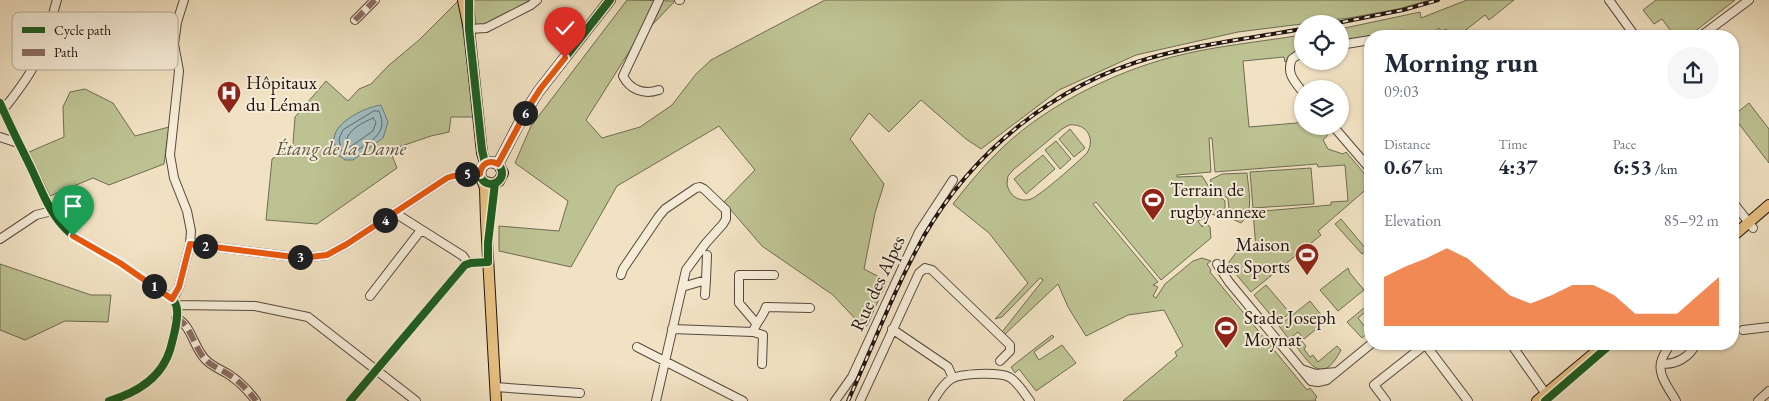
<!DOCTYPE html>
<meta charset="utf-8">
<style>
:root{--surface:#fff;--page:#f6f6f7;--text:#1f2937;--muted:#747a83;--accent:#ea580c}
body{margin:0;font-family:"EB Garamond",serif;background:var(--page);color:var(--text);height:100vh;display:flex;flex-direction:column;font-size:19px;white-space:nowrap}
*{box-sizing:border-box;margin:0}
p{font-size:16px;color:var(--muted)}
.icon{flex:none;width:28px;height:28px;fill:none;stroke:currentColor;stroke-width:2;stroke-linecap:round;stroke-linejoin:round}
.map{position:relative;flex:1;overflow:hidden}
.sheet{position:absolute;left:1364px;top:30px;width:375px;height:320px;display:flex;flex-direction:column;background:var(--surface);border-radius:20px;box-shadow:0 1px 4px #0004}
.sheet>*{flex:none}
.tools{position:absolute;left:1294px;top:15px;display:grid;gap:10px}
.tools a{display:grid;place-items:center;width:55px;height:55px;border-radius:50%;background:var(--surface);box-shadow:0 1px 4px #0004;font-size:25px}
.pin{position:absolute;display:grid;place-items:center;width:42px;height:42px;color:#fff;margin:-51px -21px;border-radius:50% 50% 50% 0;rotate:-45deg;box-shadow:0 0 5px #0007}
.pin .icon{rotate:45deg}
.km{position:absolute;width:25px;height:25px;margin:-12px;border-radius:50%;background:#222;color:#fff;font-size:14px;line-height:25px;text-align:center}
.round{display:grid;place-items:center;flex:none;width:52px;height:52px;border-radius:26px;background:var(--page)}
.head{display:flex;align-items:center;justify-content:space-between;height:85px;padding:0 20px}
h1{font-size:28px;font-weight:700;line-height:38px}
.stats{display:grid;grid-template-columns:repeat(3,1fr);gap:8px;height:85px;padding:5px 20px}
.stats div{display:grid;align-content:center}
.stats b{font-size:21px;font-weight:700}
.stats small{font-size:14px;font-weight:400}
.stats p{font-size:14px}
.chart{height:140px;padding:10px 20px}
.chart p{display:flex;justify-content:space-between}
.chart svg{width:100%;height:90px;margin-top:5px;fill:var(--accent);opacity:.7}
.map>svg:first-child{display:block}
.green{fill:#bdc292;stroke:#6f6c52;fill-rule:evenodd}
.water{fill:#9fbbbe;stroke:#6d7979}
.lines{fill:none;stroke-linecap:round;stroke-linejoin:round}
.shore{stroke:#606868;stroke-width:1}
.minor-casing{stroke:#55483e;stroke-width:10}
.major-casing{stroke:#211511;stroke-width:12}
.minor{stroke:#f6ecd8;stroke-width:8}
.major{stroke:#e8c182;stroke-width:10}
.rail-casing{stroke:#211511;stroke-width:4}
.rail{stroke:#f6ecd8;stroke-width:2;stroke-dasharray:5.5;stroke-linecap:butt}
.quiet{stroke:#8d6e63;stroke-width:6;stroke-dasharray:12 6;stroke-linecap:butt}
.cycleway-casing{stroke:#f6ecd8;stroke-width:11}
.cycleway{stroke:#1b5e20;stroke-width:8}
.route-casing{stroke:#fff;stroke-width:10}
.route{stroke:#ea580c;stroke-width:6}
.labels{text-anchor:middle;stroke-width:4;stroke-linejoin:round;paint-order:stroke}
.poi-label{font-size:19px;fill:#211511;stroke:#f6ecd8;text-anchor:start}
.park-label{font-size:19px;font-style:italic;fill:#58523e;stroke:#f6ecd8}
.street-label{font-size:19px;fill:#211511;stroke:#f6ecd8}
.key{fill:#f6ecd8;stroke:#b6ac9c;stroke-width:1}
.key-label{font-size:14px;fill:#211511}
</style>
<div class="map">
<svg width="1769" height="401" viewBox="0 0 1769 401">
<rect width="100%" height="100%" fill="#f1e2c3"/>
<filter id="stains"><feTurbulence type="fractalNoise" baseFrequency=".004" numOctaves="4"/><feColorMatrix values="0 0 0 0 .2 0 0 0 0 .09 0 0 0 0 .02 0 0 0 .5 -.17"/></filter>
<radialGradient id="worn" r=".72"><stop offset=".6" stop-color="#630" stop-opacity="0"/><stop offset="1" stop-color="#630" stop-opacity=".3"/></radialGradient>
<!-- green -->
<path class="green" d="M459 0 474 117H451L449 132 431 136 390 150 397 168 317 224 266 220 272 159 293 144 295 117 326 81 348 101 359 89 371 84 388 66 419 40Z
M473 0H533L484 25 476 26Z
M627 0 675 1 634 44 586 120 602 138 640 127 672 105 696 74 711 60 825 0H1430L1398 9 1349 18 1238 32 1136 55 1059 90 981 149 966 139 921 100 889 132 869 113 850 139 884 184 875 213 864 269 887 281 867 326 861 325 833 295 762 246 724 202 755 170 719 126 617 186 571 267 499 251V226L559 231 568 201 515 163 531 126Z
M1467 0H1514L1489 20 1485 15 1458 36 1455 33 1452 35 1446 29 1442 32 1439 28C1426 38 1416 41 1403 30L1340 41V29L1420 12 1421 18Z
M1656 0H1735L1689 36H1682L1679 32 1674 35 1662 19 1654 24 1643 10Z
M1302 35V49L1286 61 1285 62 1284 57 1243 61 1249 127 1297 123 1302 119V126H1329C1330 132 1327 137 1323 140L1328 149 1343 154 1346 152 1370 180V186L1318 231 1321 235 1251 292 1229 266V262L1245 241 1253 248H1256L1253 212 1331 205V202L1348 201 1345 165 1318 167 1317 164 1215 172 1212 138H1209L1211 172 1177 175V177L1202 176 1209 187 1225 201V212L1218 217 1210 213 1205 215V218L1198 221 1202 227 1205 222 1210 227 1211 238 1161 280 1096 202 1093 204 1158 282 1153 285 1158 287 1153 296 1156 298 1165 284 1193 261 1202 258 1211 261 1207 264 1211 270 1210 272 1307 390 1310 388 1317 397 1315 399 1316 401H1123L1177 356 1175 352 1183 346 1164 310 1128 315 1086 336 1068 307 1058 284 1003 336 1002 332 1043 280 1040 278 1002 317 995 319 1028 283 989 233 953 204C966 187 980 170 995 155 1039 109 1111 73 1172 57 1214 46 1259 42 1302 35ZM1069 125C1086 123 1096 138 1087 153 1078 162 1041 195 1031 199 1019 203 1009 195 1007 184L1008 176 1013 170 1062 129Z
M85 89 113 103 135 136 169 127 164 164 109 185 93 178 50 196 29 152 64 137 63 107 70 92Z
M1749 103 1769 129V163L1733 116Z
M1070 129 1085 148 1074 157 1059 139Z
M1056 141 1071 159 1060 169 1045 150Z
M1043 155 1055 169 1026 194 1014 179Z
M1311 168 1314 204 1253 208 1250 172Z
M1247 173C1248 188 1255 212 1241 223L1230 218 1228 199 1212 184 1210 180 1222 174Z
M1341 219 1367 250 1362 254 1335 224Z
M0 264 91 295H111L108 322 65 321 25 340 0 330Z
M1348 268 1350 273 1364 290 1338 311 1320 290Z
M1266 285 1290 313 1277 323 1254 295Z
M1310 301 1322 316 1331 317 1304 339 1298 332 1289 339 1279 326Z
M1370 303V308L1358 318 1369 332 1362 338 1347 322Z
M1052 335 1054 337 1034 352 1039 360 1062 345 1076 363 1036 391 1019 369 1015 373 1011 367Z
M1297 339H1300L1306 346 1304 349 1310 357 1313 355 1318 362 1337 346 1341 350C1322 387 1309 363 1293 342Z"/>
<!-- water -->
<path class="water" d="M381 105 388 122 383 138 353 160H345L336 153C336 149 334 142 334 138 336 121 366 107 381 105Z"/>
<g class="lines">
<!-- shore -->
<path class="shore" d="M374 111H379C390 136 367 142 351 155H346L341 150 339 139 343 130Z
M373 118 376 122 373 131 350 147H347C343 132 360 124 373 118Z"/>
<defs>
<path id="minor" d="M659 0 623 76C630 90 644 95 659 90
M679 0H680
M1609 0 1635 36
M355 20 375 0
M469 29 486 28 531 5 537 0
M1390 36H1402
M1701 36 1749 0
M1340 45 1370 40
M1302 52 1292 59C1286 73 1294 81 1302 91
M0 103C10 126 22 149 33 172 41 190 49 210 62 225 77 243 100 250 119 262 130 269 140 277 150 284 159 289 173 295 176 305 180 315 173 339 170 350 161 379 136 393 109 401
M3 110C22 86 39 63 48 34 52 23 53 11 57 0
M1333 126 1370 169
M0 137 18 143
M1732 201 1753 228
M395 213 463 256 468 263
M0 239 36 215 52 211
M190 244 303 258 327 255 347 244 447 178 453 176 480 174
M1217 264 1229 282 1311 381 1318 382 1327 380 1371 344
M621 275 623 269 659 216 665 209 696 188 700 187 704 189 726 210V219L723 224 706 243 686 270 656 401
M682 287 706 280 707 255
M705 295 706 280
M370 296 421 230
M173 299 179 287 190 244 191 231 187 211 174 178 170 155 179 71 174 44 177 22 184 0
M176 305 255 306 308 317 416 401
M176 318C191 324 194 348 205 359 211 366 220 369 228 374 239 381 248 390 256 401
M756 323 739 303V275H774
M672 329 753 332C756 322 763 317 766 307L810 308
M892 329 948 367 953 378
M1732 330H1733
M1743 330 1769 327
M753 332 763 335 762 364
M1425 344 1468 401
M1511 344 1548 397
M1670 344C1668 349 1664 353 1662 359 1656 374 1669 388 1676 401
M637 347 743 401
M1661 363C1674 366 1691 357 1695 344
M1301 369 1316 374 1336 372
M495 387 580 393
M350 401 465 265 471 263 488 262
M835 401 852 377 919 232 953 180
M860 401 919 273 925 268 932 270 1010 345V351L1000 361
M933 401C938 393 943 384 951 379 961 373 999 372 1009 377 1018 382 1024 393 1030 401
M1386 401 1374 385 1426 344
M1758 401 1769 391"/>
<path id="major" d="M463 0 469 29 482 153 485 163
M498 164 523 116 538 92 610 0
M484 181 492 184 499 181 503 173 499 165C490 159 481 163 480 174L485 188 486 221 496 401
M1732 237 1769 205
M1537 401 1605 344"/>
</defs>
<!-- minor casing -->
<use href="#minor" class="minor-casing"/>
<!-- major casing -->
<use href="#major" class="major-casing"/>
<!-- minor -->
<use href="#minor" class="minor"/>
<!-- major -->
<use href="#major" class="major"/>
<defs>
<path id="rail" d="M1332 24 1403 10 1438 0
M848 401C873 346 894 289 924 236 973 151 1055 85 1150 58 1200 44 1252 38 1302 29"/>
</defs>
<!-- rail casing -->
<use href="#rail" class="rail-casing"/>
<!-- rail -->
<use href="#rail" class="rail"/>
<!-- quiet -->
<path class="quiet" d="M355 20 375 0
M176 318C191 324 194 348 205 359 211 366 220 369 228 374 239 381 248 390 256 401"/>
<defs>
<path id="cycleway" d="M469 0V29L482 150 485 163
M0 103C10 126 22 149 33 172 41 190 49 210 62 225 77 243 100 250 119 262 130 269 140 277 150 284 159 289 173 295 176 305 180 315 173 339 170 350 161 379 136 393 109 401
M480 173a11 11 0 1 1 22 0a11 11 0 1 1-22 0Z
M498 164 523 116 538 92 610 0
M350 401 465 265 471 263 488 262V243L495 183
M1545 401 1611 344"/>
</defs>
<!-- cycleway casing -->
<use href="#cycleway" class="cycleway-casing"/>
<!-- cycleway -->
<use href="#cycleway" class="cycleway"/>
</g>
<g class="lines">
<defs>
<path id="route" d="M73 236 120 263 172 299 179 287 190 244 302 258 327 255 347 244 447 178 453 176 480 174C481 164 489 159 498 164L528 108 541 88 565 58"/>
</defs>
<!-- route casing -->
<use href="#route" class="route-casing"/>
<!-- route -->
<use href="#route" class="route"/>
</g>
<!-- icons -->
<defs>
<symbol id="hospital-pin" viewBox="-11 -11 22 30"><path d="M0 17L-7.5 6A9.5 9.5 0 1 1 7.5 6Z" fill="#8f2418" stroke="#f6ecd8"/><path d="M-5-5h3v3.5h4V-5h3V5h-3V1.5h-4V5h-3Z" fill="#fff"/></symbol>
<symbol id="stadium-pin" viewBox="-11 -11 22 30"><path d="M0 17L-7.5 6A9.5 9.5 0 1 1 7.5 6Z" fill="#8f2418" stroke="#f6ecd8"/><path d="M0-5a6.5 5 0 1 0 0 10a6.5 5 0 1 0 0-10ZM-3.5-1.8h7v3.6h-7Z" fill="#fff"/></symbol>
</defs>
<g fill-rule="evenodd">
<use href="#hospital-pin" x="215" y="79" width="28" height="38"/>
<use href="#stadium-pin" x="1139" y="186" width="28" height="38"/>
<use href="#stadium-pin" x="1293" y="241" width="28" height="38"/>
<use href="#stadium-pin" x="1212" y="314" width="28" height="38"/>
</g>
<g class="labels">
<!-- poi labels -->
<g class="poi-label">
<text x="246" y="89">Hôpitaux<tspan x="246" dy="22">du Léman</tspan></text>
<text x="1170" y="196">Terrain de<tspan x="1170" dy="22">rugby annexe</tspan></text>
<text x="1290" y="251" text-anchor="end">Maison<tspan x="1290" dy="22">des Sports</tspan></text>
<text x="1244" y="324">Stade Joseph<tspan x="1244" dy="22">Moynat</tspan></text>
</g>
<!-- park labels -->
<g class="park-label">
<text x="341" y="155">Étang de la Dame</text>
</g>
<!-- street labels -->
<g class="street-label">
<text transform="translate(877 283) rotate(-65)" y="7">Rue des Alpes</text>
</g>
</g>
<!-- legend -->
<rect x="12" y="12" width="166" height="58" rx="8" class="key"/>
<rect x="22" y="27" width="23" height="6" fill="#1b5e20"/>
<rect x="22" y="49" width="23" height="7" fill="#8d6e63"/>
<g class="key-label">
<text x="54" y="35">Cycle path</text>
<text x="54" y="57">Path</text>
</g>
<rect width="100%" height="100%" filter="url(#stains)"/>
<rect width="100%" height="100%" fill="url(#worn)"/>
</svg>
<div class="tools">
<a><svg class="icon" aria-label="locate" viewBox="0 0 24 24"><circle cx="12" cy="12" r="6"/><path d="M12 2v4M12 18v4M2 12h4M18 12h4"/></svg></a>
<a><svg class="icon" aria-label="layers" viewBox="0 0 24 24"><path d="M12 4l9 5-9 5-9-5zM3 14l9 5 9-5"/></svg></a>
</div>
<div class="pin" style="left:73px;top:236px;background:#1e9e55"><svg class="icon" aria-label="arrive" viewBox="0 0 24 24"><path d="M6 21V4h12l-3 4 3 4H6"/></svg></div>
<div class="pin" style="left:565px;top:58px;background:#d93025"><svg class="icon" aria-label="check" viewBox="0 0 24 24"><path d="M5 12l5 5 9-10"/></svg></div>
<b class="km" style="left:154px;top:286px">1</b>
<b class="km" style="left:205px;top:246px">2</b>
<b class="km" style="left:300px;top:257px">3</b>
<b class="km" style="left:385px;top:220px">4</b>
<b class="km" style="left:467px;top:174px">5</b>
<b class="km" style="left:525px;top:113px">6</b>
<section class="sheet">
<div class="head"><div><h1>Morning run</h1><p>09:03</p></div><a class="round"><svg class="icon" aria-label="share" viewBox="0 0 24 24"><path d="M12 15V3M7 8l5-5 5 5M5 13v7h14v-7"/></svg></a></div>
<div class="stats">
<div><p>Distance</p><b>0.67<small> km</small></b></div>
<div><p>Time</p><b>4:37</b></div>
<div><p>Pace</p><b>6:53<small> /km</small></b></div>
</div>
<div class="chart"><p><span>Elevation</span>85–92 m</p>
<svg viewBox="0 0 160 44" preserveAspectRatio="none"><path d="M0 44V20L10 15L20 11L30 6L40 11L50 20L60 29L70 33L80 29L90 24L100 24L110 29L120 38L130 38L140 38L150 29L160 20V44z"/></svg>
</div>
</section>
</div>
